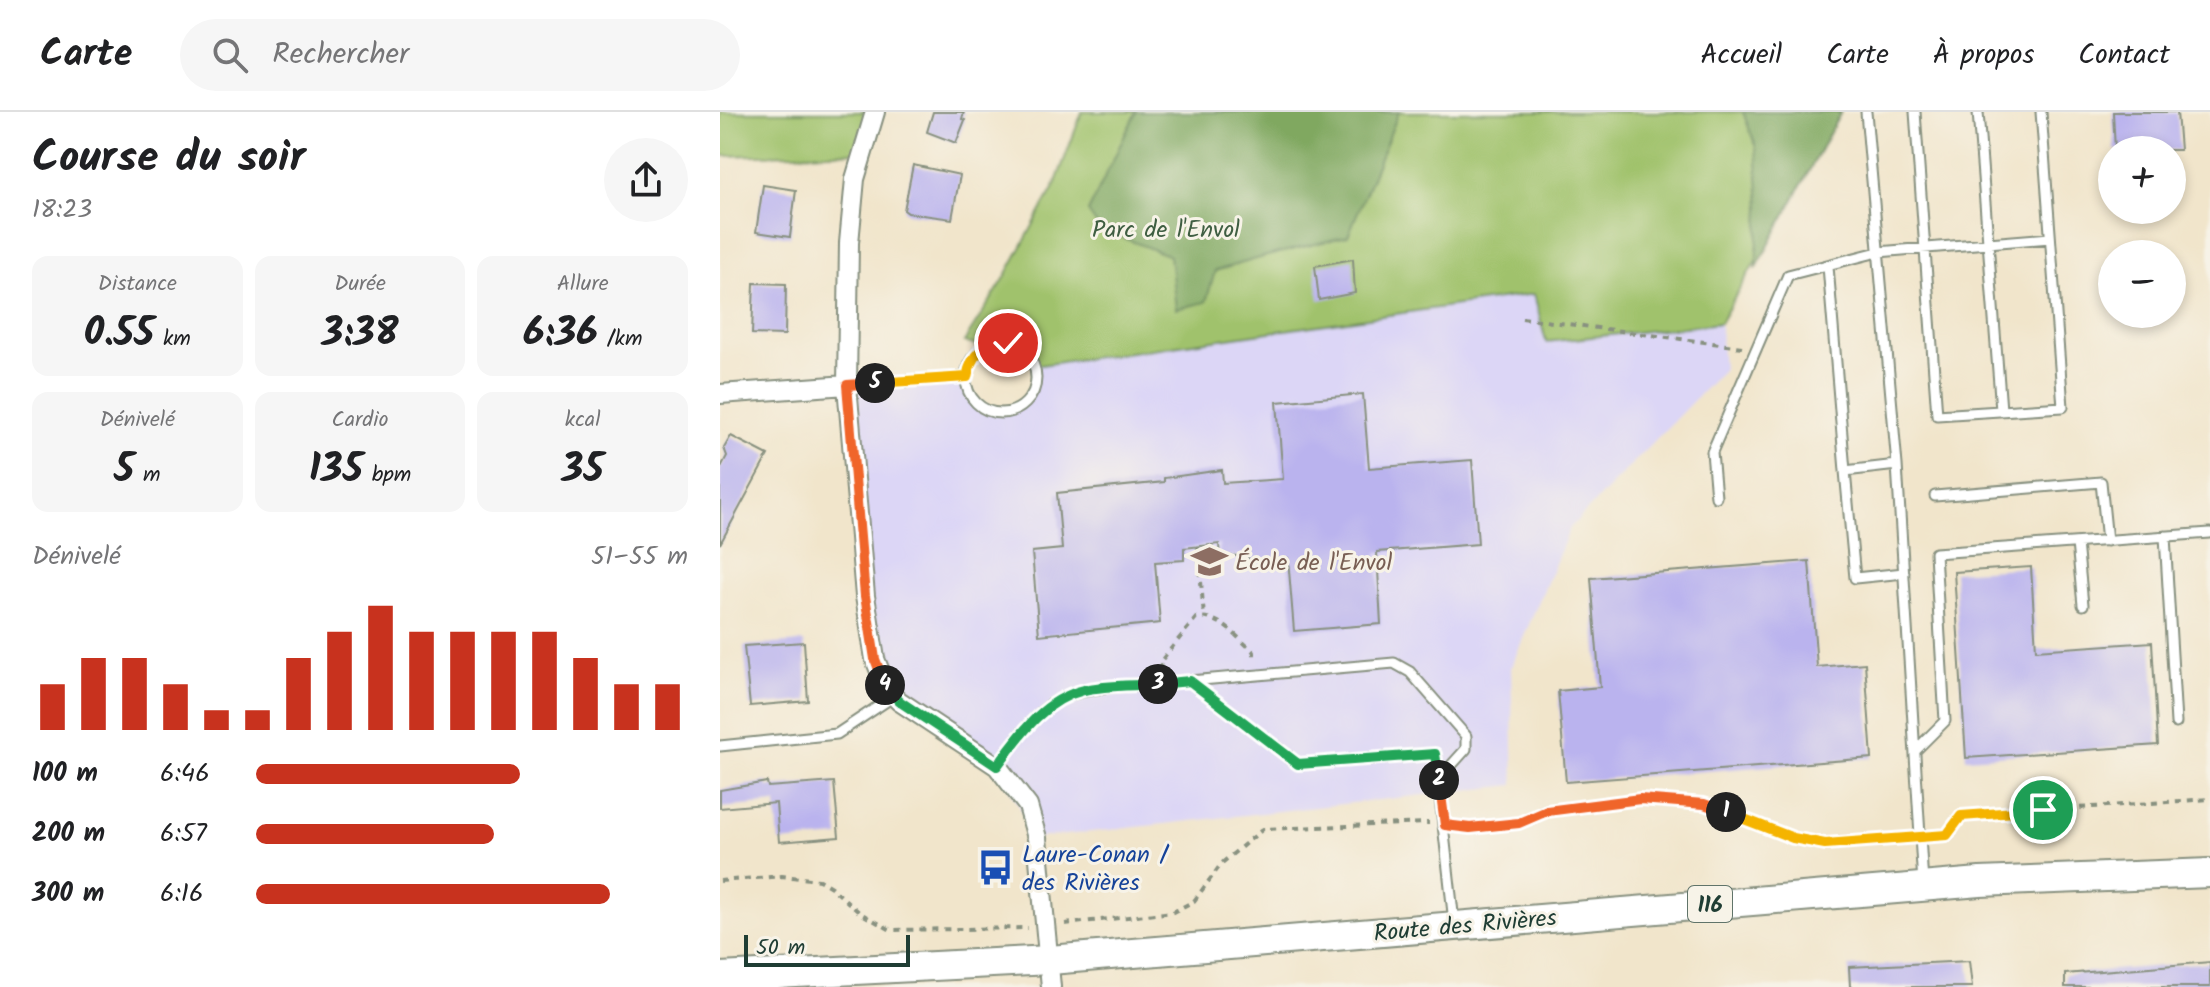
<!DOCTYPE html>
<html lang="fr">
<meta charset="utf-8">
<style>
:root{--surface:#fff;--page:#f6f6f6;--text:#202124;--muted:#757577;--line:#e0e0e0;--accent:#c8321e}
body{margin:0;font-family:Kalam,sans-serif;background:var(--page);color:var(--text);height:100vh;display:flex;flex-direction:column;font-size:30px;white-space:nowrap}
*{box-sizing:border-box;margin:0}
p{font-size:26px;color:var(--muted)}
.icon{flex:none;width:44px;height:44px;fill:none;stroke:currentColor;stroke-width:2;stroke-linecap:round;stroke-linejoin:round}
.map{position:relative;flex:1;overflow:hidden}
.drawer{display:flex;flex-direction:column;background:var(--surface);width:720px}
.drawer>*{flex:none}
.buttons{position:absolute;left:1378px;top:24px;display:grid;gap:16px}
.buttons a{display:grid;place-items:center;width:88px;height:88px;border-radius:50%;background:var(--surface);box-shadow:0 4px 12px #0003;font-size:40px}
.scale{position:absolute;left:24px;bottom:20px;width:166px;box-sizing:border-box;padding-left:8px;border:4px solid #1f3d34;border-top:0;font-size:22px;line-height:28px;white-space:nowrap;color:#1f3d34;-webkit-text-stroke:6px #f7f3e8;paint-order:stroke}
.pin{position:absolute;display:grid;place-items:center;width:68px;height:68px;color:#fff;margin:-34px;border:4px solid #fff;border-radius:50%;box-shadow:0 2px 8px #0007}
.km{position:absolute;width:40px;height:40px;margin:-20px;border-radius:50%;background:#222;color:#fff;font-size:22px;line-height:40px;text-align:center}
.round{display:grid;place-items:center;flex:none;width:84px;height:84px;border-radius:42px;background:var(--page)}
.headline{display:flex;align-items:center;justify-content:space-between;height:136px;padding:0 32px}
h1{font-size:44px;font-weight:700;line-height:60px}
.stats{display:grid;grid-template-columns:repeat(3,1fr);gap:12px;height:136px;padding:8px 32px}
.stats div{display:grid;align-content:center;border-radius:16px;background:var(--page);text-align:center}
.stats b{font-size:40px;font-weight:700}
.stats small{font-size:22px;font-weight:400}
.stats p{font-size:22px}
.chart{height:224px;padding:16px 32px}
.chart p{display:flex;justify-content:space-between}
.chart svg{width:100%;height:144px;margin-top:8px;stroke:var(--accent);stroke-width:6}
ul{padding:0 32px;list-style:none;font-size:26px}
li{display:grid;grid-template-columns:128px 96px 1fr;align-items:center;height:60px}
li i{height:20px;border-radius:10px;background:var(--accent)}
header{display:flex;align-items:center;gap:48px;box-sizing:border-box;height:112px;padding:0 40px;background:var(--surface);border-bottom:2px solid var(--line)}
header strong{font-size:38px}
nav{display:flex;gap:44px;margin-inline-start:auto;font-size:28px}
.search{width:560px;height:72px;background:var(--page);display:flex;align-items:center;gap:20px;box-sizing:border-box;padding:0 28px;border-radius:44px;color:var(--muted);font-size:30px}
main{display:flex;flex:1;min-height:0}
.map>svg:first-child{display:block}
.built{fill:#dcd6f6}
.green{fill:#a0c26c;stroke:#608050;stroke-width:2}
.forest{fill:#80a860;stroke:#50724a;stroke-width:2}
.building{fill:#bab3ee}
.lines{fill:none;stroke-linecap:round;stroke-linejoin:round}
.service-casing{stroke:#889180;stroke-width:13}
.minor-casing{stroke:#889180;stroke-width:22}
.primary-casing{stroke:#889180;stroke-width:32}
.path{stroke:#889180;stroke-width:4;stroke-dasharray:6 6;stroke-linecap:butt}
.service{stroke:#fff;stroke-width:9}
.minor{stroke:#fff;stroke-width:18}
.primary{stroke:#fff;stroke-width:28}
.split-1-casing{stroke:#fff;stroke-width:16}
.split-2-casing{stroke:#fff;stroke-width:16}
.split-3-casing{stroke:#fff;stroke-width:16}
.split-4-casing{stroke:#fff;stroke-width:16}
.split-5-casing{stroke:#fff;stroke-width:16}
.split-6-casing{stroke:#fff;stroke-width:16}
.split-1{stroke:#f5b400;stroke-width:10}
.split-2{stroke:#f0652b;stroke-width:10}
.split-3{stroke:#22a559;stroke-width:10}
.split-4{stroke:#22a559;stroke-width:10}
.split-5{stroke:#f0652b;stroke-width:10}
.split-6{stroke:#f5b400;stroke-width:10}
.labels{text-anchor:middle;stroke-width:6;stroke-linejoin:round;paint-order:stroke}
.shield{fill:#f7f3e8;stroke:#60746a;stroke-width:2}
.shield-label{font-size:22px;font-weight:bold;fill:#1f3d34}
.park-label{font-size:24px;fill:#3f5e42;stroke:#f7f3e8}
.education-label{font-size:24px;fill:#785e54;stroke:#f7f3e8;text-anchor:start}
.transit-label{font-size:24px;fill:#164399;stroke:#f7f3e8;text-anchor:start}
.street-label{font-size:24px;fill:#1f3d34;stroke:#f7f3e8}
</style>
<header>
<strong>Carte</strong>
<div class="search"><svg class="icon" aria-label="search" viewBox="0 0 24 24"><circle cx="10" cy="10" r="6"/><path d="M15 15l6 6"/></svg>Rechercher</div>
<nav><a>Accueil</a><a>Carte</a><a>À propos</a><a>Contact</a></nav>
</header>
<main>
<section class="drawer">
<div class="headline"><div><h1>Course du soir</h1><p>18:23</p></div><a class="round"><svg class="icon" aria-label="share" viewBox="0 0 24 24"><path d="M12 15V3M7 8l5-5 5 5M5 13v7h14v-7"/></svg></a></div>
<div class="stats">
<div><p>Distance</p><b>0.55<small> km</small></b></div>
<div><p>Durée</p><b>3:38</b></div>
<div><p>Allure</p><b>6:36<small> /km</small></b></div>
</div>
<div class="stats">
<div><p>Dénivelé</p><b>5<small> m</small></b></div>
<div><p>Cardio</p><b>135<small> bpm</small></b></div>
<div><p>kcal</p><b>35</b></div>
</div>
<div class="chart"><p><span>Dénivelé</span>51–55 m</p>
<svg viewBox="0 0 160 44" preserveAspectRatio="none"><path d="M5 44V30M15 44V22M25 44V22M35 44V30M45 44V38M55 44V38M65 44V22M75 44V14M85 44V6M95 44V14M105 44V14M115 44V14M125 44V14M135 44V22M145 44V30M155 44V30"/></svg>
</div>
<ul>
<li><b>100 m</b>6:46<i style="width:61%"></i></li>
<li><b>200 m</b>6:57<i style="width:55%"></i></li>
<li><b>300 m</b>6:16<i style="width:82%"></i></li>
</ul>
</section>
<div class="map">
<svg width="1490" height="875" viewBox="0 0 1490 875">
<rect width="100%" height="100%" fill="#f7f3e8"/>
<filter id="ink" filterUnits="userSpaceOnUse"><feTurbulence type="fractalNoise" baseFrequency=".0125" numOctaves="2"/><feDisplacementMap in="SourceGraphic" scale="16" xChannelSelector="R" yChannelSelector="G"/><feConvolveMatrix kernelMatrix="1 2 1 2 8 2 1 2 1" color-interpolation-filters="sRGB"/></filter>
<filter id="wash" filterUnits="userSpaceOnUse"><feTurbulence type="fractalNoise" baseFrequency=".006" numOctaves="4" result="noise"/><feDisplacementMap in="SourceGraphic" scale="32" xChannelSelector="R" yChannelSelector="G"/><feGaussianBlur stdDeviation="1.8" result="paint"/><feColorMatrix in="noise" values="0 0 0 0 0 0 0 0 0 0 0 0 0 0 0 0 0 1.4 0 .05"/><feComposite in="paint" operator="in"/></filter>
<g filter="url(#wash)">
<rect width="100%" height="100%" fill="#f1e5cb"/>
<!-- built -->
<path class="built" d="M814 182 826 230 1000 211 1003 258 850 416 791 555 794 673 317 726 277 654 179 589 155 547 127 273 247 265 251 283 257 290 271 299 287 300 302 293 309 287 316 272 314 254Z"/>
<!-- green -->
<path class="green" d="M0 0H155L143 40 0 44Z
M362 0H1121L1000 211 826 230 814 182 314 254 306 241 296 234 280 230 263 236 244 230 283 169 335 73Z"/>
<!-- forest -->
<path class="forest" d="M416 0H679L628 124 547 144 495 159 486 190 456 197 450 144 380 117 368 100Z
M1023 0H1121L1036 157 1040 96 1036 35Z"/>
<g id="blocks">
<!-- building -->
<path class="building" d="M213 0H244L242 7 245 8 236 31 207 20Z
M1393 0H1457L1460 38H1395Z
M193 53 240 63 232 107 188 101 184 98Z
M43 73 76 78 70 125 36 120Z
M633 147 635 181 599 188 595 154Z
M34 171 66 172 65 223 32 222Z
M643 282 649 356 752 348 758 432 657 440 661 512 574 519 568 446 529 450 527 442 500 446 499 432 464 436V448L435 450 440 511 319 523 312 440 342 437 337 381 444 370V366L502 358 503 371 563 367 557 290Z
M11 324 48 343 0 432V357L7 344 4 336Z
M1089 449 1097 555 1145 551 1152 646 846 670 838 579 880 575 871 466Z
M1311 455 1316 538 1432 530 1438 633 1246 646 1234 460Z
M84 530 88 589 30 594 24 534Z
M47 670 48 675 114 670 119 725 59 730 56 691 0 696V678Z
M1249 849 1252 875H1130L1129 855Z
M1490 850V875H1345V862Z"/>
</g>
</g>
<g filter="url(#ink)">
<use href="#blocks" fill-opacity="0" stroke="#889180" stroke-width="2"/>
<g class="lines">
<defs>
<path id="service" d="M1146 0 1177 353 1203 772
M1195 0 1217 303 1343 295 1321 0
M1258 0 1281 298
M1108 154 1125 359
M246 266a35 35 0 1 1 70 0a35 35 0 1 1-70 0Z
M127 273 247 265
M1177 353 1125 359 1135 466 1184 461
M1215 384 1381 370 1387 429
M996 385 992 340 1068 163 1158 140 1330 126
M1445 424 1456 611
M1357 431 1363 493
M470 569 674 551 690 560 746 624V637L719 667
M0 634 117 622 174 584
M1196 638 1225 609 1215 441 1490 421
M277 654C293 633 308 609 330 593 361 571 432 573 470 569L578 652 715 642 734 810"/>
<path id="minor" d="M155 0 135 67 129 131 127 273 145 484 155 547 167 577 179 589 277 654 308 694 317 726 331 875
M0 282 127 273"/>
<path id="primary" d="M0 865 330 848 1260 770 1490 761"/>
</defs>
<!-- service casing -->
<use href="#service" class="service-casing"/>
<!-- minor casing -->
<use href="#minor" class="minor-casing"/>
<!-- primary casing -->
<use href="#primary" class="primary-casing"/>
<!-- path -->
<path class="path" d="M802 206 1022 235
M478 434 484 505
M441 558 440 550 476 506C500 502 516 525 534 540V547
M738 714 750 716 799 711 827 699 920 687 984 692 1073 726 1105 732 1186 727
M1214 724 1227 723 1241 704 1490 687
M0 769 62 764 99 768 111 775 140 801 171 818 308 816
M345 812 453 800 474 789 502 751 543 717 709 711"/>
<!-- service -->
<use href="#service" class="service"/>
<!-- minor -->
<use href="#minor" class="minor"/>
<!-- primary -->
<use href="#primary" class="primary"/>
</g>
</g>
<g class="lines" filter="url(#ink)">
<defs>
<path id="split-1" d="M1006 700 1073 726 1105 732 1227 723 1241 704 1323 698"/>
<path id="split-2" d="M719 668 725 713 750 716 799 711 827 699 920 687 984 692 1006 700"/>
<path id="split-3" d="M438 572 470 569 578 652 715 642 719 668"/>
<path id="split-4" d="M165 573 179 589 277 654C300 623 323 588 364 578 387 573 414 574 438 572"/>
<path id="split-5" d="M155 271 127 273 145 484 155 547 165 573"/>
<path id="split-6" d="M155 271 247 265C251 243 264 229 288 231"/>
</defs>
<!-- split-1 casing -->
<use href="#split-1" class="split-1-casing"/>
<!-- split-2 casing -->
<use href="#split-2" class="split-2-casing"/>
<!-- split-3 casing -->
<use href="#split-3" class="split-3-casing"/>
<!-- split-4 casing -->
<use href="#split-4" class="split-4-casing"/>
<!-- split-5 casing -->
<use href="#split-5" class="split-5-casing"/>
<!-- split-6 casing -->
<use href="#split-6" class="split-6-casing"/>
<!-- split-1 -->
<use href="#split-1" class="split-1"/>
<!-- split-2 -->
<use href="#split-2" class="split-2"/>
<!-- split-3 -->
<use href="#split-3" class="split-3"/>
<!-- split-4 -->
<use href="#split-4" class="split-4"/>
<!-- split-5 -->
<use href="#split-5" class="split-5"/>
<!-- split-6 -->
<use href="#split-6" class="split-6"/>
</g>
<!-- icons -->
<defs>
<symbol id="school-bare" viewBox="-9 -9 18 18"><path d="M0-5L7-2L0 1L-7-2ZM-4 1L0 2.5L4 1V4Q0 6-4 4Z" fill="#8d6e63" stroke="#f7f3e8" stroke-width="2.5" paint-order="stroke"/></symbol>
<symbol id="bus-bare" viewBox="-9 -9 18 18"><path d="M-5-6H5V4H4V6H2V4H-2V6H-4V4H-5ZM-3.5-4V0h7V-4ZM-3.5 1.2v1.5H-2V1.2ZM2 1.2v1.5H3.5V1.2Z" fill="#1a4fb4" stroke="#f7f3e8" stroke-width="2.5" paint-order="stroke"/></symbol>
</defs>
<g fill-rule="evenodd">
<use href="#school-bare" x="464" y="424" width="51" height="51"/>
<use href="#bus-bare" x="250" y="730" width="51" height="51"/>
</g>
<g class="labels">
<!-- shield labels -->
<rect class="shield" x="968" y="774" width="44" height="36" rx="6"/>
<g class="shield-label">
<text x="990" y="800">116</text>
</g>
<!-- park labels -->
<g class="park-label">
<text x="446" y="125">Parc de l'Envol</text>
</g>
<!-- education labels -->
<g class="education-label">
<text x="515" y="458">École de l'Envol</text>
</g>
<!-- transit labels -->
<g class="transit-label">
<text x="302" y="750">Laure-Conan /<tspan x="302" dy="28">des Rivières</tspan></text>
</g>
<!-- street labels -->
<g class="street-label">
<text transform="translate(745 813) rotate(-5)" y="8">Route des Rivières</text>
</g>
</g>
</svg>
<div class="buttons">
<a>+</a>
<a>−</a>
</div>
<div class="scale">50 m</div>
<div class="pin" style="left:1323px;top:698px;background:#1e9e55"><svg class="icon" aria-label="arrive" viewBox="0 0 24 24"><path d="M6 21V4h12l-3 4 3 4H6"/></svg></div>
<div class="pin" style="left:288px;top:231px;background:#d93025"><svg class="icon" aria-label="check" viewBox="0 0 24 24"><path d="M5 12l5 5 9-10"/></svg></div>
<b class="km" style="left:1006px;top:700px">1</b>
<b class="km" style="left:719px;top:668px">2</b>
<b class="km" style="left:438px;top:572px">3</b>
<b class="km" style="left:165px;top:573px">4</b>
<b class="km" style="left:155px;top:271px">5</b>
</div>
</main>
